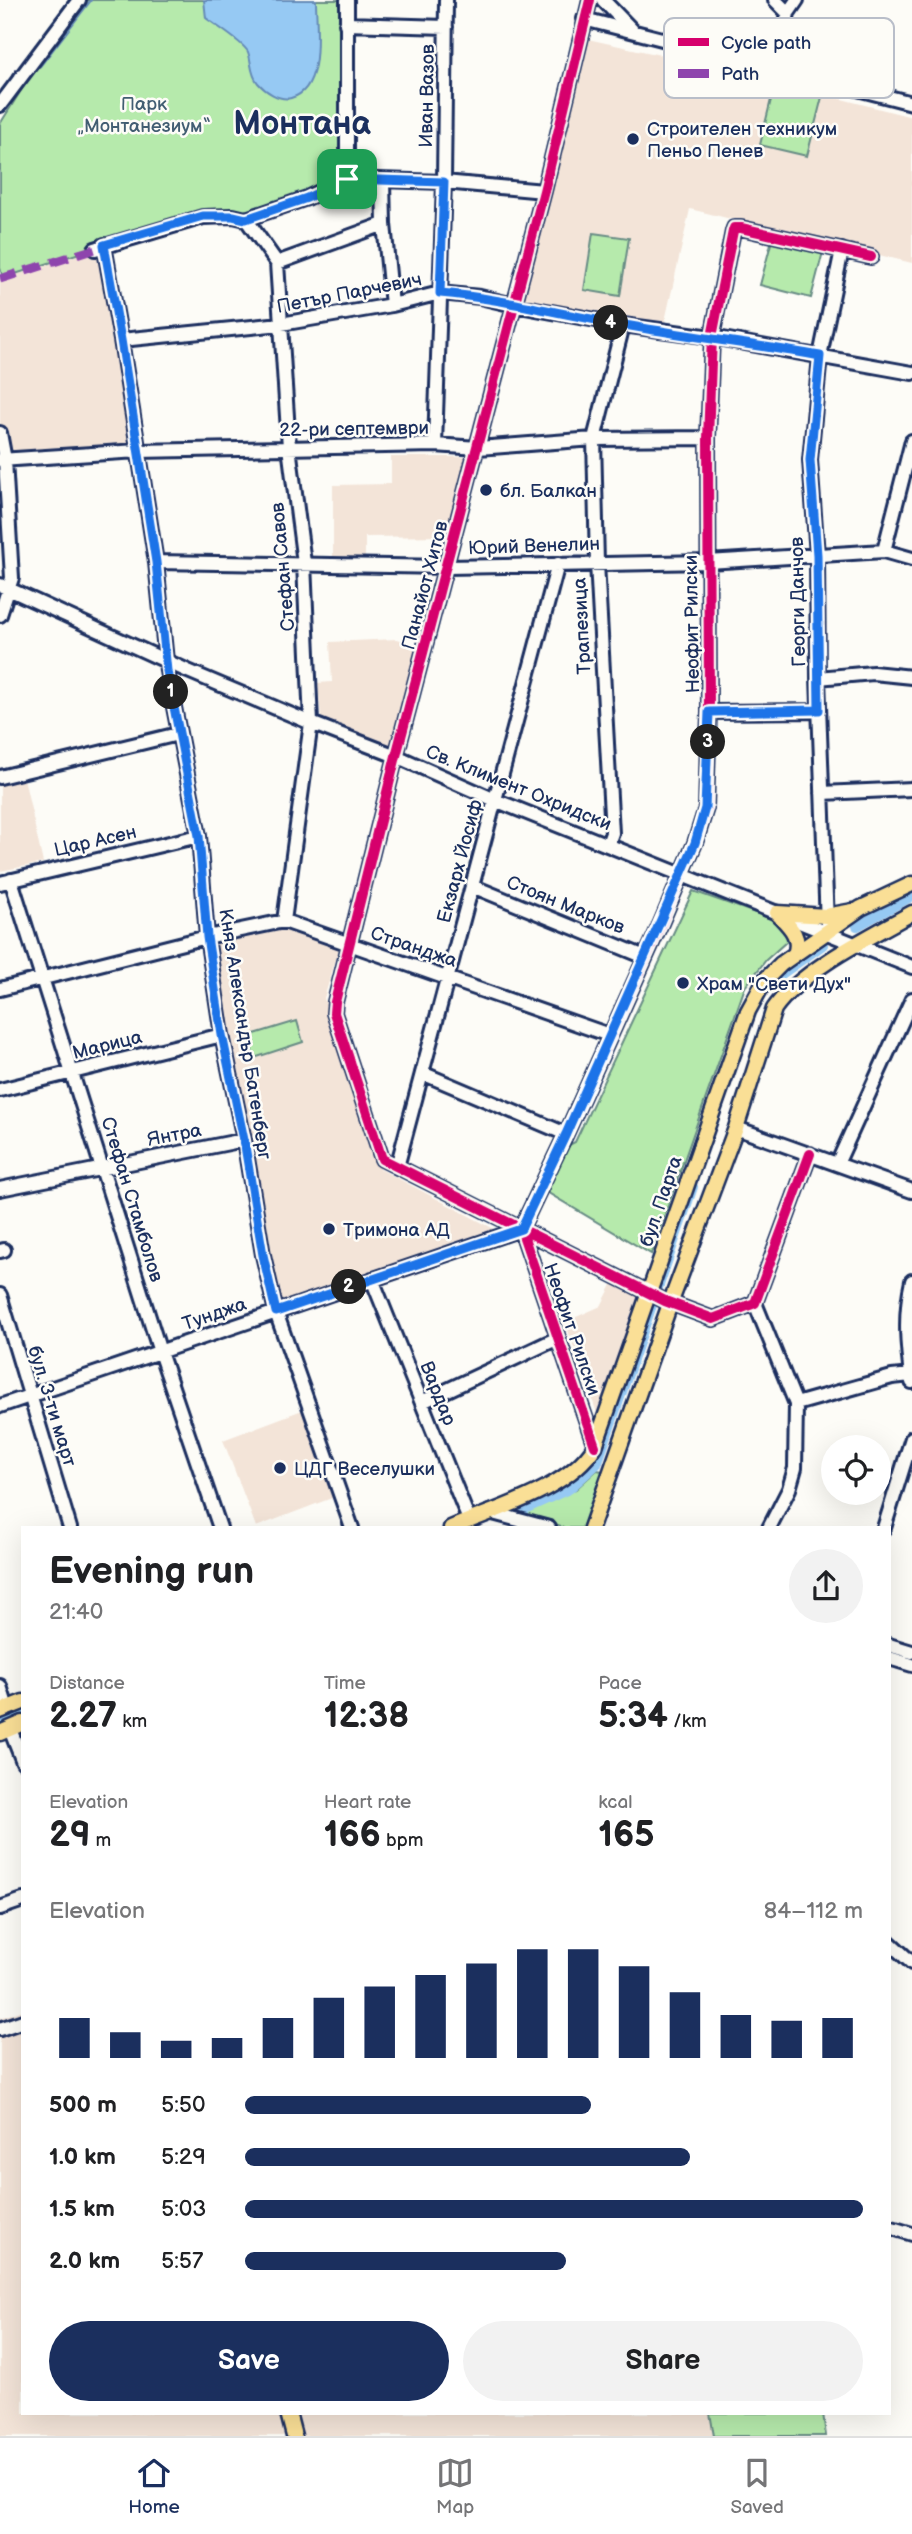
<!DOCTYPE html>
<meta charset="utf-8">
<style>
:root{--surface:#fff;--page:#f2f2f2;--text:#202124;--muted:#757577;--line:#e0e0e0;--accent:#1b2f5e}
body{margin:0;font-family:"Balsamiq Sans",sans-serif;background:var(--page);color:var(--text);height:100vh;display:flex;flex-direction:column;font-size:26px;white-space:nowrap}
*{box-sizing:border-box;margin:0}
p{font-size:23px;color:var(--muted)}
.icon{flex:none;width:38px;height:38px;fill:none;stroke:currentColor;stroke-width:2;stroke-linecap:round;stroke-linejoin:round}
.map{position:relative;flex:1;overflow:hidden}
.side{position:absolute;left:21px;top:1526px;width:870px;height:889px;display:flex;flex-direction:column;background:var(--surface);border-radius:0px;box-shadow:0 7px 28px #0002}
.side>*{flex:none}
.tools{position:absolute;left:821px;top:1435px;display:grid;gap:14px}
.tools a{display:grid;place-items:center;width:70px;height:70px;border-radius:50%;background:var(--surface);box-shadow:0 7px 28px #0002;font-size:35px}
.pin{position:absolute;display:grid;place-items:center;width:60px;height:60px;color:#fff;margin:-30px;border-radius:14px;box-shadow:0 4px 10px #0006}
.km{position:absolute;width:35px;height:35px;margin:-18px;border-radius:50%;background:#222;color:#fff;font-size:19px;line-height:35px;text-align:center}
.round{display:grid;place-items:center;flex:none;width:74px;height:74px;border-radius:37px;background:var(--page)}
.head{display:flex;align-items:center;justify-content:space-between;height:119px;padding:0 28px}
h1{font-size:38px;font-weight:700;line-height:52px}
.metrics{display:grid;grid-template-columns:repeat(3,1fr);gap:10px;height:119px;padding:7px 28px}
.metrics div{display:grid;align-content:center}
.metrics b{font-size:35px;font-weight:700}
.metrics small{font-size:19px;font-weight:400}
.metrics p{font-size:19px}
.chart{height:196px;padding:14px 28px}
.chart p{display:flex;justify-content:space-between}
.chart svg{width:100%;height:126px;margin-top:7px;stroke:var(--accent);stroke-width:6}
.action{display:flex;gap:14px;margin-top:auto;padding:14px 28px}
.action a{flex:1;height:80px;border-radius:42px;background:var(--accent);color:#fff;font-size:28px;font-weight:700;line-height:80px;text-align:center}
.action a+a{background:var(--page);color:var(--text)}
ul{padding:0 28px;list-style:none;font-size:23px}
li{display:grid;grid-template-columns:112px 84px 1fr;align-items:center;height:52px}
li i{height:18px;border-radius:9px;background:var(--accent)}
.menu{display:flex;justify-content:space-around;align-items:center;height:98px;border-top:2px solid var(--line);background:var(--surface);font-size:19px;color:var(--muted)}
.menu a{display:grid;justify-items:center;gap:4px}
.menu .on{color:var(--accent)}
.map>svg:first-child{display:block}
.built{fill:#f3e4d8}
.green{fill:#b6eaac;stroke:#688c85;stroke-width:2}
.water{fill:#96c9f3;stroke:#658bb7;stroke-width:2}
.lines{fill:none;stroke-linecap:round;stroke-linejoin:round}
.stream{stroke:#658bb7;stroke-width:2.5}
.canal{stroke:#96c9f3;stroke-width:10}
.minor-casing{stroke:#1b2f5e;stroke-width:18}
.major-casing{stroke:#1b2f5e;stroke-width:19}
.minor{stroke:#fdfcf7;stroke-width:12}
.major{stroke:#fadf96;stroke-width:14}
.quiet{stroke:#8e44ad;stroke-width:9;stroke-dasharray:18 9;stroke-linecap:butt}
.cycleway-casing{stroke:#fdfcf7;stroke-width:15}
.cycleway{stroke:#d6006c;stroke-width:10}
.route-casing{stroke:#fff;stroke-width:14}
.route{stroke:#1a73e8;stroke-width:9}
.poi-dot{fill:#1b2f5e;stroke:#fdfcf7;stroke-width:2.5}
.labels{text-anchor:middle;stroke-width:5;stroke-linejoin:round;paint-order:stroke}
.street-label{font-size:19px;fill:#1b2f5e;stroke:#fdfcf7}
.park-label{font-size:19px;fill:#425e72;stroke:#fdfcf7}
.poi-label{font-size:19px;fill:#1b2f5e;stroke:#fdfcf7;text-anchor:start}
.town-label{font-size:33px;font-weight:bold;fill:#1b2f5e;stroke:#fdfcf7}
.key{fill:#fdfcf7;stroke:#b9bec9;stroke-width:2}
.key-label{font-size:19px;fill:#1b2f5e}
</style>
<div class="map">
<svg width="912" height="2436" viewBox="0 0 912 2436">
<rect width="100%" height="100%" fill="#fdfcf7"/>
<filter id="ink" filterUnits="userSpaceOnUse"><feTurbulence type="fractalNoise" baseFrequency=".0143" numOctaves="2"/><feDisplacementMap in="SourceGraphic" scale="14" xChannelSelector="R" yChannelSelector="G"/><feConvolveMatrix kernelMatrix="1 2 1 2 8 2 1 2 1" color-interpolation-filters="sRGB"/></filter>
<g filter="url(#ink)">
<!-- built -->
<path class="built" d="M583 38 724 69 912 117V263L690 209 663 330 520 304Z
M95 249 121 340 138 451 5 460 0 430V280Z
M391 457H470L446 536 365 537V558L333 557V485L391 484Z
M397 639 419 645 394 748 321 718 318 683 332 682 330 642Z
M24 778 43 863 0 871V784Z
M280 927 339 949 324 998 380 1169 496 1230 281 1302 227 1027 214 942Z
M613 1283 640 1295 625 1338 627 1353 605 1419 598 1416 565 1322 601 1306Z
M305 1409 337 1496 256 1527 223 1440Z
M23 2010V2413H710L714 2436H0V2018Z"/>
<!-- green -->
<path class="green" d="M88 0H346L347 179 307 198 104 245 3 278 0 268V124L37 65Z
M774 87 822 97 807 156 760 145Z
M593 233 629 238 620 296 584 290Z
M773 236 824 248 811 298 760 285Z
M693 891 775 920 786 932 787 941 766 960 745 987 651 1254 545 1191 567 1146 575 1142Z
M297 1021 303 1042 254 1058 248 1036Z
M597 1470 603 1471 585 1528H564L525 1515 524 1512 576 1489Z
M710 2413H823L826 2436H714Z"/>
<!-- water -->
<path class="water" d="M204 0H316C316 28 325 89 291 98 279 101 265 91 258 83 250 74 252 62 248 52 244 43 215 25 206 18Z"/>
<g class="lines">
<!-- stream -->
<path class="stream" d="M40 66 91 0"/>
<!-- canal -->
<path class="canal" d="M857 926 912 896
M772 981 823 945
M525 1509 569 1489 597 1464 693 1187
M0 1722 23 1713"/>
<defs>
<path id="minor" d="M347 0V179
M590 0 544 191 396 756 335 1002 334 1013 382 1159 665 1301 713 1319 755 1303 810 1154
M603 0 632 30
M775 0 788 13
M584 19 912 103
M346 24 446 27
M778 68 788 13 797 0
M0 105 79 0
M383 181 384 224
M246 219 277 263 289 447 304 563 311 723 284 921
M104 245 121 340 156 562 167 671 199 836 207 937 222 1035 244 1140 263 1255 276 1312 352 1528
M95 249 203 217 233 216 246 219 307 198 347 179 444 182 544 191
M277 263 384 224 392 305
M121 340 281 324 392 305 440 293 480 297 514 305 623 325 712 337 912 373
M0 433 5 460 12 578 0 615
M435 445 444 182 446 0
M0 460 138 451 435 445 478 448 594 439 708 438
M884 551 912 441
M156 562 447 567 708 562 884 551 912 559
M0 585 188 671 311 723 396 756 495 800 912 967
M818 678 873 673 912 677
M709 712 819 711
M0 777 178 734
M822 793 912 789
M608 844 612 833 597 563 594 439 623 325
M11 880 160 1352 220 1528
M0 883 199 836
M472 886 645 957
M827 925 818 678 817 555 810 460 820 356 842 250
M0 989 207 937 284 921 609 1035
M422 1073 566 1134
M0 1090 222 1035
M736 1128 912 1191
M837 1164 912 999
M397 1167 558 564
M0 1189 244 1140
M0 1251 4 1250
M372 1279 469 1520
M0 1295 70 1528
M755 1303 796 1404 795 1468 789 1489 769 1528
M912 1382C907 1347 904 1315 912 1281
M422 1402 558 1338
M796 1404 892 1377 911 1375
M0 1406 521 1229
M595 1446 521 1229 566 1134 661 923 695 843 706 808 709 712 708 438 712 337 733 231 734 228H741L871 257
M489 1512 549 1528
M884 1528 912 1438
M889 1645 912 1652
M889 1658 912 1665
M0 1686 7 1708
M10 1729 23 1762
M0 1908 23 1900
M889 1942 912 1963
M0 2029 23 2021
M889 2227 912 2234"/>
<path id="major" d="M777 913 826 916 853 911
M777 913C788 925 802 936 795 954
M451 1528C495 1509 569 1489 595 1446L748 1011 765 980 781 964 861 908 912 884
M591 1528 670 1304 736 1128 774 1009C800 971 871 936 912 913
M0 1711 23 1702
M0 1733 23 1723
M288 2413 294 2436"/>
</defs>
<!-- minor casing -->
<use href="#minor" class="minor-casing"/>
<!-- major casing -->
<use href="#major" class="major-casing"/>
<!-- minor -->
<use href="#minor" class="minor"/>
<!-- major -->
<use href="#major" class="major"/>
<!-- quiet -->
<path class="quiet" d="M0 279 95 249"/>
<defs>
<path id="cycleway" d="M590 0 544 191 396 756 335 1002 334 1013 382 1159 665 1301 713 1319 755 1303 810 1154
M595 1446 521 1229 566 1134 661 923 695 843 706 808 709 712 708 438 712 337 733 231 734 228H741L871 257"/>
</defs>
<!-- cycleway casing -->
<use href="#cycleway" class="cycleway-casing"/>
<!-- cycleway -->
<use href="#cycleway" class="cycleway"/>
</g>
</g>
<g class="lines" filter="url(#ink)">
<defs>
<path id="route" d="M347 179 444 182 440 293C500 298 559 314 619 324 685 336 753 344 820 356L810 460 817 555 819 710 709 712 705 808 695 843 566 1134 521 1229 276 1312 263 1255 244 1140 222 1035 207 937 199 836 167 671 156 562 121 340 104 245 203 216H233L246 219 307 198Z"/>
</defs>
<!-- route casing -->
<use href="#route" class="route-casing"/>
<!-- route -->
<use href="#route" class="route"/>
</g>
<!-- markers -->
<g class="poi-dot">
<circle cx="633" cy="139" r="7"/>
<circle cx="486" cy="490" r="7"/>
<circle cx="683" cy="983" r="7"/>
<circle cx="329" cy="1229" r="7"/>
<circle cx="280" cy="1468" r="7"/>
</g>
<g class="labels">
<!-- street labels -->
<g class="street-label">
<text transform="translate(426 96) rotate(-89)" y="7">Иван Вазов</text>
<text transform="translate(349 292) rotate(-11)" y="7">Петър Парчевич</text>
<text transform="translate(354 428) rotate(-1)" y="7">22-ри септември</text>
<text transform="translate(534 545) rotate(-2)" y="7">Юрий Венелин</text>
<text transform="translate(282 567) rotate(-95)" y="7">Стефан Савов</text>
<text transform="translate(424 585) rotate(-75)" y="7">Панайот Хитов</text>
<text transform="translate(797 602) rotate(-91)" y="7">Георги Данчов</text>
<text transform="translate(691 624) rotate(-91)" y="7">Неофит Рилски</text>
<text transform="translate(581 626) rotate(-93)" y="7">Трапезица</text>
<text transform="translate(519 787) rotate(22)" y="7">Св. Климент Охридски</text>
<text transform="translate(95 840) rotate(-13)" y="7">Цар Асен</text>
<text transform="translate(459 861) rotate(-75)" y="7">Екзарх Йосиф</text>
<text transform="translate(566 904) rotate(22)" y="7">Стоян Марков</text>
<text transform="translate(414 946) rotate(19)" y="7">Странджа</text>
<text transform="translate(246 1034) rotate(81)" y="7">Княз Александър Батенберг</text>
<text transform="translate(107 1044) rotate(-14)" y="7">Марица</text>
<text transform="translate(174 1134) rotate(-11)" y="7">Янтра</text>
<text transform="translate(133 1199) rotate(73)" y="7">Стефан Стамболов</text>
<text transform="translate(660 1201) rotate(-71)" y="7">бул. Парта</text>
<text transform="translate(214 1313) rotate(-19)" y="7">Тунджа</text>
<text transform="translate(573 1329) rotate(71)" y="7">Неофит Рилски</text>
<text transform="translate(439 1393) rotate(68)" y="7">Вардар</text>
<text transform="translate(53 1406) rotate(73)" y="7">бул. 3-ти март</text>
</g>
<!-- park labels -->
<g class="park-label">
<text x="144" y="110">Парк<tspan x="144" dy="22">„Монтанезиум“</tspan></text>
</g>
<!-- poi labels -->
<g class="poi-label">
<text x="647" y="135">Строителен техникум<tspan x="647" dy="22">Пеньо Пенев</tspan></text>
<text x="500" y="497">бл. Балкан</text>
<text x="697" y="990">Храм "Свети Дух"</text>
<text x="343" y="1236">Тримона АД</text>
<text x="294" y="1475">ЦДГ Веселушки</text>
</g>
<!-- town labels -->
<g class="town-label">
<text x="302" y="134">Монтана</text>
</g>
</g>
<!-- legend -->
<rect x="664" y="18" width="230" height="80" rx="10" class="key"/>
<rect x="678" y="38" width="31" height="8" fill="#d6006c"/>
<rect x="678" y="69" width="31" height="9" fill="#8e44ad"/>
<g class="key-label">
<text x="721" y="49">Cycle path</text>
<text x="721" y="80">Path</text>
</g>
</svg>
<div class="tools">
<a><svg class="icon" aria-label="locate" viewBox="0 0 24 24"><circle cx="12" cy="12" r="6"/><path d="M12 2v4M12 18v4M2 12h4M18 12h4"/></svg></a>
</div>
<div class="pin" style="left:347px;top:179px;background:#1e9e55"><svg class="icon" aria-label="arrive" viewBox="0 0 24 24"><path d="M6 21V4h12l-3 4 3 4H6"/></svg></div>
<b class="km" style="left:171px;top:692px">1</b>
<b class="km" style="left:349px;top:1287px">2</b>
<b class="km" style="left:708px;top:742px">3</b>
<b class="km" style="left:611px;top:323px">4</b>
<section class="side">
<div class="head"><div><h1>Evening run</h1><p>21:40</p></div><a class="round"><svg class="icon" aria-label="share" viewBox="0 0 24 24"><path d="M12 15V3M7 8l5-5 5 5M5 13v7h14v-7"/></svg></a></div>
<div class="metrics">
<div><p>Distance</p><b>2.27<small> km</small></b></div>
<div><p>Time</p><b>12:38</b></div>
<div><p>Pace</p><b>5:34<small> /km</small></b></div>
</div>
<div class="metrics">
<div><p>Elevation</p><b>29<small> m</small></b></div>
<div><p>Heart rate</p><b>166<small> bpm</small></b></div>
<div><p>kcal</p><b>165</b></div>
</div>
<div class="chart"><p><span>Elevation</span>84–112 m</p>
<svg viewBox="0 0 160 44" preserveAspectRatio="none"><path d="M5 44V30M15 44V35M25 44V38M35 44V37M45 44V30M55 44V23M65 44V19M75 44V15M85 44V11M95 44V6M105 44V6M115 44V12M125 44V21M135 44V29M145 44V31M155 44V30"/></svg>
</div>
<ul>
<li><b>500 m</b>5:50<i style="width:56%"></i></li>
<li><b>1.0 km</b>5:29<i style="width:72%"></i></li>
<li><b>1.5 km</b>5:03<i style="width:100%"></i></li>
<li><b>2.0 km</b>5:57<i style="width:52%"></i></li>
</ul>
<div class="action"><a>Save</a><a>Share</a></div>
</section>
</div>
<nav class="menu">
<a class="on"><svg class="icon" aria-label="home" viewBox="0 0 24 24"><path d="M3 11l9-7 9 7M6 9v11h12V9"/></svg>Home</a>
<a><svg class="icon" aria-label="map" viewBox="0 0 24 24"><path d="M3 6l6-2 6 2 6-2v14l-6 2-6-2-6 2zM9 4v14M15 6v14"/></svg>Map</a>
<a><svg class="icon" aria-label="saved" viewBox="0 0 24 24"><path d="M7 4h10v16l-5-4-5 4z"/></svg>Saved</a>
</nav>
